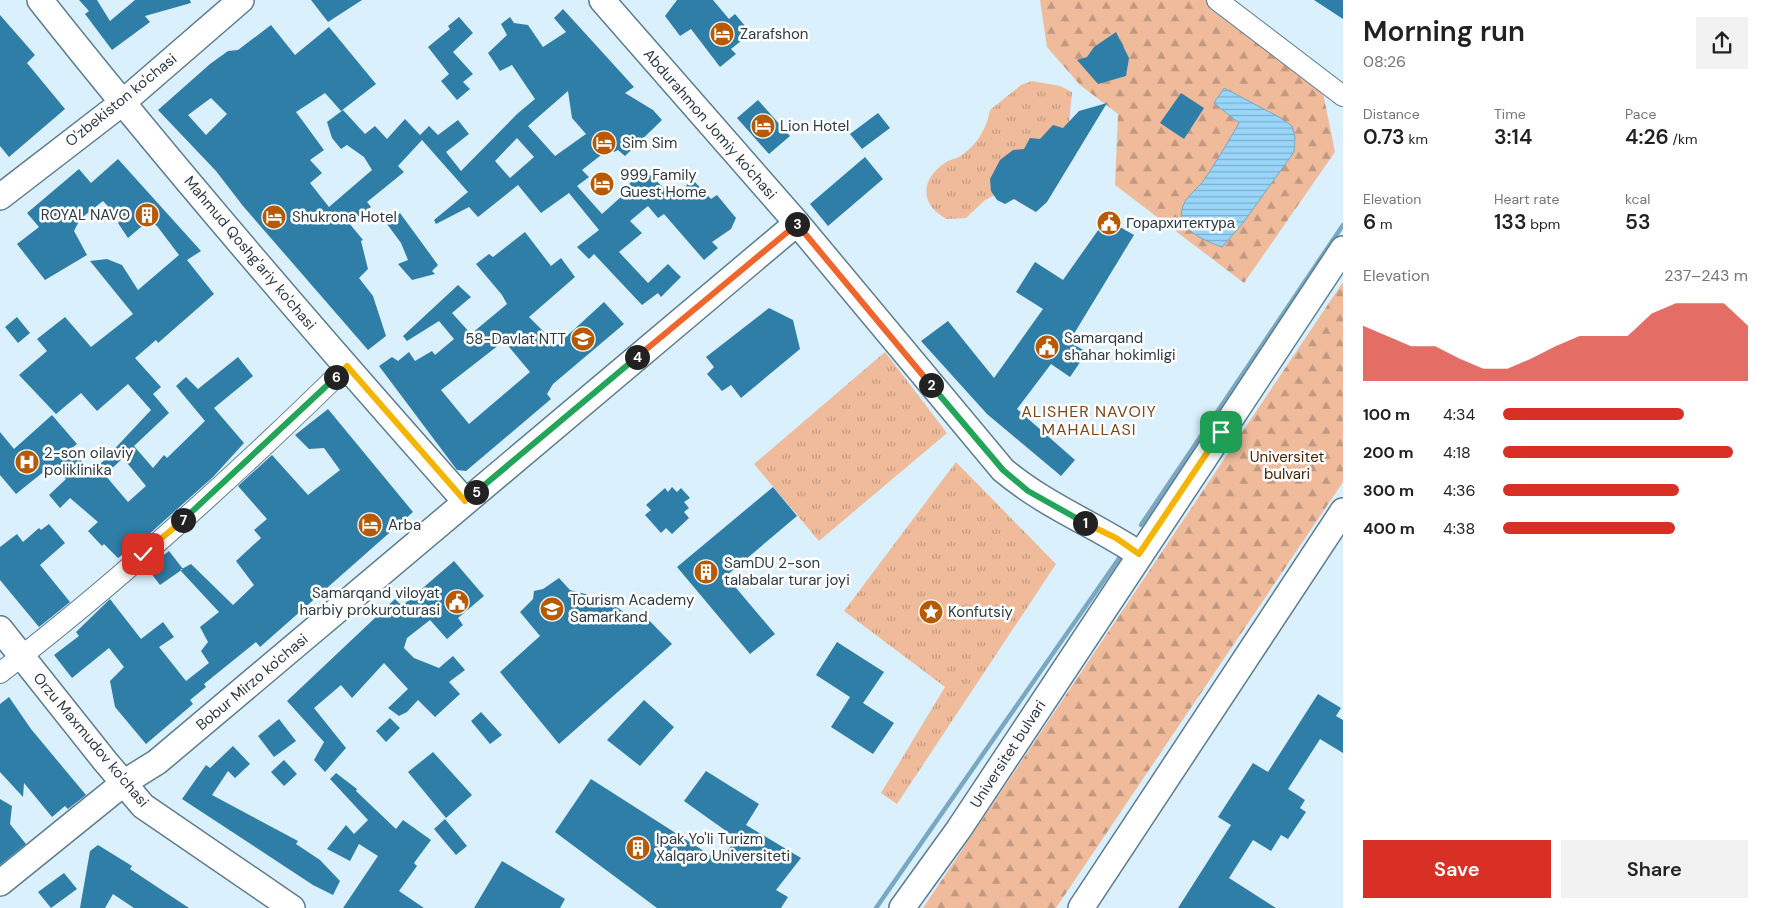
<!DOCTYPE html>
<meta charset="utf-8">
<style>
:root{--surface:#fff;--page:#f2f2f2;--text:#222;--muted:#767676;--accent:#d93025}
body{margin:0;font-family:"DM Sans",sans-serif;background:var(--page);color:var(--text);height:100vh;display:flex;flex-direction:column;font-size:19px;white-space:nowrap}
*{box-sizing:border-box;margin:0}
p{font-size:16px;color:var(--muted)}
.icon{flex:none;width:28px;height:28px;fill:none;stroke:currentColor;stroke-width:2;stroke-linecap:round;stroke-linejoin:round}
.map{position:relative;flex:1;overflow:hidden}
.sheet{display:flex;flex-direction:column;background:var(--surface);width:425px}
.sheet>*{flex:none}
.pin{position:absolute;display:grid;place-items:center;width:42px;height:42px;color:#fff;margin:-21px;border-radius:10px;box-shadow:0 2px 8px #0006}
.km{position:absolute;width:25px;height:25px;margin:-12px;border-radius:50%;background:#222;color:#fff;font-size:14px;line-height:25px;text-align:center}
.round{display:grid;place-items:center;flex:none;width:52px;height:52px;border-radius:0px;background:var(--page)}
.headline{display:flex;align-items:center;justify-content:space-between;height:85px;padding:0 20px}
h1{font-size:28px;font-weight:600;line-height:38px}
.metrics{display:grid;grid-template-columns:repeat(3,1fr);gap:8px;height:85px;padding:5px 20px}
.metrics div{display:grid;align-content:center}
.metrics b{font-size:21px;font-weight:600}
.metrics small{font-size:14px;font-weight:400}
.metrics p{font-size:14px}
.chart{height:140px;padding:10px 20px}
.chart p{display:flex;justify-content:space-between}
.chart svg{width:100%;height:90px;margin-top:5px;fill:var(--accent);opacity:.7}
.primary-button{display:flex;gap:10px;margin-top:auto;padding:10px 20px}
.primary-button a{flex:1;height:58px;border-radius:0px;background:var(--accent);color:#fff;font-size:20px;font-weight:600;line-height:58px;text-align:center}
.primary-button a+a{background:var(--page);color:var(--text)}
ul{padding:0 20px;list-style:none;font-size:16px}
li{display:grid;grid-template-columns:80px 60px 1fr;align-items:center;height:38px}
li i{height:12px;border-radius:6px;background:var(--accent)}
main{display:flex;flex:1;min-height:0}
.map>svg:first-child{display:block}
.forest{fill:url(#forest-firs)}
.park{fill:url(#park-tufts)}
.water{fill:url(#water-rules);stroke:#79a8c3}
.lines{fill:none;stroke-linecap:round;stroke-linejoin:round}
.stream{stroke:#79a8c3;stroke-width:4.5}
.building{fill:#2e7ea8;fill-rule:evenodd}
.minor-casing{stroke:#5c7c90;stroke-width:22}
.major-casing{stroke:#5c7c90;stroke-width:28}
.minor{stroke:#fff;stroke-width:20}
.major{stroke:#fff;stroke-width:25}
.split-1-casing{stroke:#fff;stroke-width:10}
.split-2-casing{stroke:#fff;stroke-width:10}
.split-3-casing{stroke:#fff;stroke-width:10}
.split-4-casing{stroke:#fff;stroke-width:10}
.split-5-casing{stroke:#fff;stroke-width:10}
.split-6-casing{stroke:#fff;stroke-width:10}
.split-7-casing{stroke:#fff;stroke-width:10}
.split-8-casing{stroke:#fff;stroke-width:10}
.split-1{stroke:#f5b400;stroke-width:6}
.split-2{stroke:#22a559;stroke-width:6}
.split-3{stroke:#f0652b;stroke-width:6}
.split-4{stroke:#f0652b;stroke-width:6}
.split-5{stroke:#22a559;stroke-width:6}
.split-6{stroke:#f5b400;stroke-width:6}
.split-7{stroke:#22a559;stroke-width:6}
.split-8{stroke:#f5b400;stroke-width:6}
.labels{text-anchor:middle;stroke-width:5;stroke-linejoin:round;paint-order:stroke}
.poi-label{font-size:15px;fill:#2d3b44;stroke:#fff;text-anchor:start}
.street-label{font-size:15px;fill:#2d3b44;stroke:#fff}
.park-label{font-size:15px;fill:#4e2301;stroke:#fff}
.neighbourhood-label{font-size:16px;letter-spacing:1px;fill:#814518;stroke:#fff}
</style>
<main>
<div class="map">
<svg width="1343" height="908" viewBox="0 0 1343 908">
<defs>
<pattern id="forest-firs" width="22" height="20" patternUnits="userSpaceOnUse" patternTransform="scale(1.25)"><rect width="22" height="20" fill="#efbb9b"/><path d="M5 1l3.5 6h-7zM16 11l3.5 6h-7z" fill="#c29980"/></pattern>
<pattern id="park-tufts" width="24" height="20" patternUnits="userSpaceOnUse" patternTransform="scale(1.25)"><rect width="24" height="20" fill="#efbb9b"/><path d="M3 7l-1-3M5 7V3M7 7l1-3M15 17l-1-3M17 17v-4M19 17l1-3" fill="none" stroke="#c29980"/></pattern>
<pattern id="water-rules" width="6" height="5" patternUnits="userSpaceOnUse" patternTransform="scale(1.25)"><rect width="6" height="5" fill="#99d6fa"/><path d="M0 2.5h6" fill="none" stroke="#7dafcc"/></pattern>
</defs>
<rect width="100%" height="100%" fill="#dbf0fd"/>
<!-- forest -->
<path class="forest" d="M1040 0H1211L1323 93 1335 152 1244 283 1115 185 1118 114 1080 85 1047 47Z
M1343 282V482L1056 908H923Z"/>
<!-- park -->
<path class="park" d="M1032 81 1060 86 1072 92 1068 135 1036 212 1014 199 995 195 985 200 966 218 946 219C941 215 934 211 931 206 919 188 932 170 948 161 952 159 958 158 962 155 978 144 987 127 990 110L1021 85Z
M885 352 947 433 819 541 754 464Z
M956 462 1056 564 897 804 881 793 945 687 844 611Z"/>
<!-- water -->
<path class="water" d="M1224 88 1279 117 1292 126 1295 137 1294 152 1243 223 1222 247C1203 240 1169 227 1186 200 1191 193 1199 187 1204 180 1217 161 1228 142 1239 123L1214 103Z"/>
<g class="lines">
<!-- stream -->
<path class="stream" d="M1141 525 1343 225
M876 908 1120 557"/>
</g>
<!-- building -->
<path class="building" d="M79 0H97L110 21 135 0H190L191 3 145 16 150 22 112 50 85 14 89 11Z
M311 0H362L328 22Z
M677 0H713L729 19 735 14 751 33 731 49 736 54 720 67 691 29 680 36 665 16Z
M1314 0H1343V19Z
M563 9 634 87 625 93 653 110 662 120 625 156 618 150 614 152 610 148 582 170 589 177 577 186 602 214 622 196 619 193 645 170 675 199 692 179 711 199 717 195 736 218 731 229 712 242 718 248 704 260 664 214 658 218 648 206 630 221 642 233 619 252 648 283 668 264 681 277 661 297 658 293 642 305 594 254 589 259 577 247 599 230 569 193 541 213 518 185 478 217 469 207 436 224 434 220 468 192 422 140 398 166 404 172 367 202 371 207 349 223 363 240 361 241 368 269 359 278 373 296 386 336 368 350 243 206 216 171 158 110 210 64 228 51 238 50 271 25 295 55 329 27 376 84 341 111 325 93 296 112 324 150 310 160 322 173 310 183 329 207 372 170 364 157 347 145 341 149 332 138 327 122 343 110 365 134 375 126 387 139 405 119 420 135 429 126 438 135 458 120 469 134 446 152 461 171 517 114 535 99 512 65 500 71 488 53 507 35 501 24 510 17 514 23 528 25 543 47 566 32 554 18ZM568 91 572 118 586 134 555 156 528 126ZM211 98 227 114 206 135 188 115ZM517 138 534 157 510 178 495 161Z
M0 15 35 55 27 63 65 109 9 157 0 146Z
M459 17 473 33 453 52 473 74 463 82 470 89 457 100 441 81 449 74 428 47 450 29 448 26Z
M1116 32 1129 58 1126 76 1098 84 1077 60 1087 57 1094 47Z
M1181 93 1204 108 1184 139 1160 123Z
M758 100 790 136 769 154 737 118Z
M1107 103 1047 202 1036 212 1014 199 1005 204 997 200 991 191 990 179 1000 160 1013 150 1024 149 1030 138 1040 139 1053 125 1063 128 1079 111Z
M878 113 890 128 862 149 850 134Z
M865 157 883 179 828 226 810 204Z
M118 159 201 251 187 260 214 294 158 343 156 340 135 358 161 387 153 394 169 413 134 446 153 468 164 455 167 458 205 421 176 386 186 377 198 389 238 357 253 376 214 408 244 443 213 477 147 536 118 558 104 544 102 546 88 531 98 522 70 498 60 508 49 495 66 479 52 465 16 494 0 475V432L14 449 52 415 77 444 72 448 91 474 151 410 128 384 97 411 81 393 56 414 19 375 47 351 37 339 65 317 91 347 133 314 90 261 107 259 122 265 138 290 179 255 157 226 148 221 128 238 118 223 121 220 103 201 80 219 74 231 87 255 45 280 17 244 39 227 27 213 79 169 91 183ZM123 458 146 486 128 502 105 475Z
M400 213 438 265 432 271 435 274 412 280 398 264 408 260 401 243 387 224Z
M1106 219 1134 235 1069 342 1087 352 1070 377 1051 364 1017 409 1075 460 1061 476 987 414 921 341 948 321 994 378 1043 309 1016 292 1035 262 1063 280Z
M525 232 551 266 561 258 575 277 529 317 557 345 604 302 624 324 553 384 547 394 551 399 466 471 457 470 379 366 392 357 398 361 409 352 415 361 432 351 435 355 454 339 439 321 407 341 403 336 458 285 471 297 452 313 471 334 507 304 502 295 476 264 489 254 493 257ZM504 341 530 372 469 424 441 390Z
M769 308 793 320 800 349 741 398 731 385 722 391 707 374 714 367 706 357Z
M17 317 30 333 18 343 5 327Z
M328 409 413 512 260 647 256 642 204 684 206 687 190 700 193 704 146 744 115 707 110 681 124 667 109 648 72 678 54 655 79 636 76 632 110 599 141 639 163 622 174 637 159 647 186 681 209 663 201 651 208 642 200 627 219 612 180 570 191 564 233 605 254 585 236 561 261 538 254 530 267 519 238 486 272 455 308 495 340 470 324 448 309 449 295 435Z
M672 487 677 492 681 488 690 498 684 502 689 508 684 512 689 518 672 534 666 528 661 533 645 515 651 510 646 505 665 488 668 492Z
M773 487 797 516 726 576 775 634 750 654 677 567Z
M49 524 65 543 40 565 70 602 39 627 0 580V547L17 534 23 542 39 528 41 530Z
M169 551 183 569 160 585 147 568Z
M454 561 484 596 458 618 463 625 447 639 430 620 407 638 404 648 414 658 439 668 453 656 465 670 449 682 460 694 435 717 418 700 407 712 399 716 388 708 408 689 384 663 352 698 341 685 314 708 346 748 325 772 314 760 324 742 287 701 395 599 402 606Z
M559 578 570 590 608 600 631 618 643 614 672 644 559 744 500 672 540 636 520 612 533 599 534 591 543 589Z
M837 642 884 672 863 703 894 723 873 754 831 727 850 697 816 675Z
M1318 694 1341 708 1336 716 1343 720V753L1320 739 1288 789 1305 800 1300 808 1306 812 1288 839 1281 835 1271 851 1253 840 1229 878 1276 908H1178L1231 825 1218 817 1253 763 1268 772Z
M9 697 31 729 86 795 68 809 65 806 52 817 24 783 23 797 0 772V704Z
M644 700 674 727 640 766 607 740Z
M481 712 502 735 490 744 471 721Z
M390 718 400 728 386 742 376 731Z
M279 719 296 741 274 757 258 736Z
M233 746 250 764 235 778 228 771 212 795 298 841 296 844 320 860 340 881 333 895 313 885 182 799 206 765 210 768Z
M433 752 472 795 446 818 408 772Z
M284 760 297 774 284 786 271 772Z
M706 771 759 804 746 825 801 858 776 890 788 897 781 908H657L555 832 591 779 721 862 736 838 684 801Z
M336 773 357 789 356 791 396 829 403 820 431 840 414 863 417 866 399 891 424 908H343L378 856 359 844 350 861 327 849 346 825 354 834 368 820 330 779Z
M0 799 12 806 10 824 26 844 0 865Z
M445 819 467 846 456 855 434 829Z
M98 845 132 866 130 869 189 908H134L113 894 105 908H80L90 851Z
M502 861 565 899 560 908H474Z
M64 873 77 889 51 908 38 892Z"/>
<g class="lines">
<defs>
<path id="minor" d="M1217 0 1343 96
M0 673C122 579 237 474 347 366"/>
<path id="major" d="M40 0C176 172 320 338 465 501
M602 0 797 223 1003 470C1046 506 1094 524 1139 554
M0 197 122 103 241 0
M0 629 105 761 143 806 292 908
M0 883 125 782 157 762 797 223
M902 908 959 829 1343 249
M1081 908 1343 511"/>
</defs>
<!-- minor casing -->
<use href="#minor" class="minor-casing"/>
<!-- major casing -->
<use href="#major" class="major-casing"/>
<!-- minor -->
<use href="#minor" class="minor"/>
<!-- major -->
<use href="#major" class="major"/>
</g>
<g class="lines">
<defs>
<path id="split-1" d="M1085 523 1116 538 1139 554 1221 432"/>
<path id="split-2" d="M931 385 1003 470 1028 491 1085 523"/>
<path id="split-3" d="M797 224 931 385"/>
<path id="split-4" d="M637 357 797 224"/>
<path id="split-5" d="M476 492 637 357"/>
<path id="split-6" d="M336 377 347 366 465 501 476 492"/>
<path id="split-7" d="M183 520 336 377"/>
<path id="split-8" d="M143 554 183 520"/>
</defs>
<!-- split-1 casing -->
<use href="#split-1" class="split-1-casing"/>
<!-- split-2 casing -->
<use href="#split-2" class="split-2-casing"/>
<!-- split-3 casing -->
<use href="#split-3" class="split-3-casing"/>
<!-- split-4 casing -->
<use href="#split-4" class="split-4-casing"/>
<!-- split-5 casing -->
<use href="#split-5" class="split-5-casing"/>
<!-- split-6 casing -->
<use href="#split-6" class="split-6-casing"/>
<!-- split-7 casing -->
<use href="#split-7" class="split-7-casing"/>
<!-- split-8 casing -->
<use href="#split-8" class="split-8-casing"/>
<!-- split-1 -->
<use href="#split-1" class="split-1"/>
<!-- split-2 -->
<use href="#split-2" class="split-2"/>
<!-- split-3 -->
<use href="#split-3" class="split-3"/>
<!-- split-4 -->
<use href="#split-4" class="split-4"/>
<!-- split-5 -->
<use href="#split-5" class="split-5"/>
<!-- split-6 -->
<use href="#split-6" class="split-6"/>
<!-- split-7 -->
<use href="#split-7" class="split-7"/>
<!-- split-8 -->
<use href="#split-8" class="split-8"/>
</g>
<!-- icons -->
<defs>
<symbol id="hotel-disc" viewBox="-11 -11 22 22"><circle r="9.5" fill="#b75a03" stroke="#fff"/><path d="M-6-4.5h1.5V1H6V5H4.5V3h-9V5H-6ZM-4 0a1.8 1.8 0 1 1 3.6 0ZM.5 0V-2.5h3Q6-2.5 6 0Z" fill="#fff"/></symbol>
<symbol id="building-disc" viewBox="-11 -11 22 22"><circle r="9.5" fill="#b75a03" stroke="#fff"/><path d="M-4-6H4V6H1V3H-1V6H-4ZM-2.5-4.3h1.7v1.8h-1.7ZM.8-4.3h1.7v1.8H.8ZM-2.5-1h1.7V.8h-1.7ZM.8-1h1.7V.8H.8Z" fill="#fff"/></symbol>
<symbol id="civic-disc" viewBox="-11 -11 22 22"><circle r="9.5" fill="#b75a03" stroke="#fff"/><path d="M-.6-6.5H3V-4.5H.6V-3L4-1V1h2V6H-6V1h2V-1L-.6-3ZM-1.2 2.5V6h2.4V2.5Z" fill="#fff"/></symbol>
<symbol id="school-disc" viewBox="-11 -11 22 22"><circle r="9.5" fill="#b75a03" stroke="#fff"/><path d="M0-5L7-2L0 1L-7-2ZM-4 1L0 2.5L4 1V4Q0 6-4 4Z" fill="#fff"/></symbol>
<symbol id="hospital-disc" viewBox="-11 -11 22 22"><circle r="9.5" fill="#b75a03" stroke="#fff"/><path d="M-5-5h3v3.5h4V-5h3V5h-3V1.5h-4V5h-3Z" fill="#fff"/></symbol>
<symbol id="university-disc" viewBox="-11 -11 22 22"><circle r="9.5" fill="#b75a03" stroke="#fff"/><path d="M0-5L7-2L0 1L-7-2ZM-4 1L0 2.5L4 1V4Q0 6-4 4Z" fill="#fff"/></symbol>
<symbol id="sight-disc" viewBox="-11 -11 22 22"><circle r="9.5" fill="#b75a03" stroke="#fff"/><path d="M0-6L1.8-2.2L6-1.7L2.9 1.2L3.7 5.4L0 3.3L-3.7 5.4L-2.9 1.2L-6-1.7L-1.8-2.2Z" fill="#fff"/></symbol>
</defs>
<g fill-rule="evenodd">
<use href="#hotel-disc" x="708" y="20" width="28" height="28"/>
<use href="#hotel-disc" x="749" y="112" width="28" height="28"/>
<use href="#hotel-disc" x="590" y="129" width="28" height="28"/>
<use href="#hotel-disc" x="588" y="170" width="28" height="28"/>
<use href="#building-disc" x="133" y="201" width="28" height="28"/>
<use href="#hotel-disc" x="260" y="203" width="28" height="28"/>
<use href="#civic-disc" x="1095" y="209" width="28" height="28"/>
<use href="#school-disc" x="569" y="325" width="28" height="28"/>
<use href="#civic-disc" x="1033" y="333" width="28" height="28"/>
<use href="#hospital-disc" x="13" y="448" width="28" height="28"/>
<use href="#hotel-disc" x="356" y="511" width="28" height="28"/>
<use href="#building-disc" x="692" y="558" width="28" height="28"/>
<use href="#civic-disc" x="443" y="588" width="28" height="28"/>
<use href="#university-disc" x="538" y="595" width="28" height="28"/>
<use href="#sight-disc" x="917" y="598" width="28" height="28"/>
<use href="#building-disc" x="624" y="834" width="28" height="28"/>
</g>
<g class="labels">
<!-- poi labels -->
<g class="poi-label">
<text x="740" y="39">Zarafshon</text>
<text x="780" y="131">Lion Hotel</text>
<text x="622" y="148">Sim Sim</text>
<text x="620" y="180">999 Family<tspan x="620" dy="17">Guest Home</tspan></text>
<text x="130" y="220" text-anchor="end">ROYAL NAVO</text>
<text x="292" y="222">Shukrona Hotel</text>
<text x="1126" y="228">Горархитектура</text>
<text x="1064" y="343">Samarqand<tspan x="1064" dy="17">shahar hokimligi</tspan></text>
<text x="566" y="344" text-anchor="end">58-Davlat NTT</text>
<text x="44" y="458">2-son oilaviy<tspan x="44" dy="17">poliklinika</tspan></text>
<text x="388" y="530">Arba</text>
<text x="724" y="568">SamDU 2-son<tspan x="724" dy="17">talabalar turar joyi</tspan></text>
<text x="440" y="598" text-anchor="end">Samarqand viloyat<tspan x="440" dy="17">harbiy prokuroturasi</tspan></text>
<text x="570" y="605">Tourism Academy<tspan x="570" dy="17">Samarkand</tspan></text>
<text x="948" y="617">Konfutsiy</text>
<text x="656" y="844">Ipak Yo'li Turizm<tspan x="656" dy="17">Xalqaro Universiteti</tspan></text>
</g>
<!-- street labels -->
<g class="street-label">
<text transform="translate(121 100) rotate(-39)" y="5">O'zbekiston ko'chasi</text>
<text transform="translate(710 124) rotate(49)" y="5">Abdurahmon Jomiy ko'chasi</text>
<text transform="translate(250 253) rotate(50)" y="5">Mahmud Qoshg'ariy ko'chasi</text>
<text transform="translate(252 682) rotate(-40)" y="5">Bobur Mirzo ko'chasi</text>
<text transform="translate(91 740) rotate(50)" y="5">Orzu Maxmudov ko'chasi</text>
<text transform="translate(1008 754) rotate(-57)" y="5">Universitet bulvari</text>
</g>
<!-- park labels -->
<g class="park-label">
<text x="1287" y="462">Universitet<tspan x="1287" dy="17">bulvari</tspan></text>
</g>
<!-- neighbourhood labels -->
<g class="neighbourhood-label">
<text x="1089" y="417">ALISHER NAVOIY<tspan x="1089" dy="18">MAHALLASI</tspan></text>
</g>
</g>
</svg>
<div class="pin" style="left:1221px;top:432px;background:#1e9e55"><svg class="icon" aria-label="arrive" viewBox="0 0 24 24"><path d="M6 21V4h12l-3 4 3 4H6"/></svg></div>
<div class="pin" style="left:143px;top:554px;background:#d93025"><svg class="icon" aria-label="check" viewBox="0 0 24 24"><path d="M5 12l5 5 9-10"/></svg></div>
<b class="km" style="left:1085px;top:523px">1</b>
<b class="km" style="left:931px;top:385px">2</b>
<b class="km" style="left:797px;top:224px">3</b>
<b class="km" style="left:637px;top:357px">4</b>
<b class="km" style="left:476px;top:492px">5</b>
<b class="km" style="left:336px;top:377px">6</b>
<b class="km" style="left:183px;top:520px">7</b>
</div>
<section class="sheet">
<div class="headline"><div><h1>Morning run</h1><p>08:26</p></div><a class="round"><svg class="icon" aria-label="share" viewBox="0 0 24 24"><path d="M12 15V3M7 8l5-5 5 5M5 13v7h14v-7"/></svg></a></div>
<div class="metrics">
<div><p>Distance</p><b>0.73<small> km</small></b></div>
<div><p>Time</p><b>3:14</b></div>
<div><p>Pace</p><b>4:26<small> /km</small></b></div>
</div>
<div class="metrics">
<div><p>Elevation</p><b>6<small> m</small></b></div>
<div><p>Heart rate</p><b>133<small> bpm</small></b></div>
<div><p>kcal</p><b>53</b></div>
</div>
<div class="chart"><p><span>Elevation</span>237–243 m</p>
<svg viewBox="0 0 160 44" preserveAspectRatio="none"><path d="M0 44V17L10 22L20 27L30 27L40 33L50 38L60 38L70 33L80 27L90 22L100 22L110 22L120 11L130 6L140 6L150 6L160 17V44z"/></svg>
</div>
<ul>
<li><b>100 m</b>4:34<i style="width:74%"></i></li>
<li><b>200 m</b>4:18<i style="width:94%"></i></li>
<li><b>300 m</b>4:36<i style="width:72%"></i></li>
<li><b>400 m</b>4:38<i style="width:70%"></i></li>
</ul>
<div class="primary-button"><a>Save</a><a>Share</a></div>
</section>
</main>
